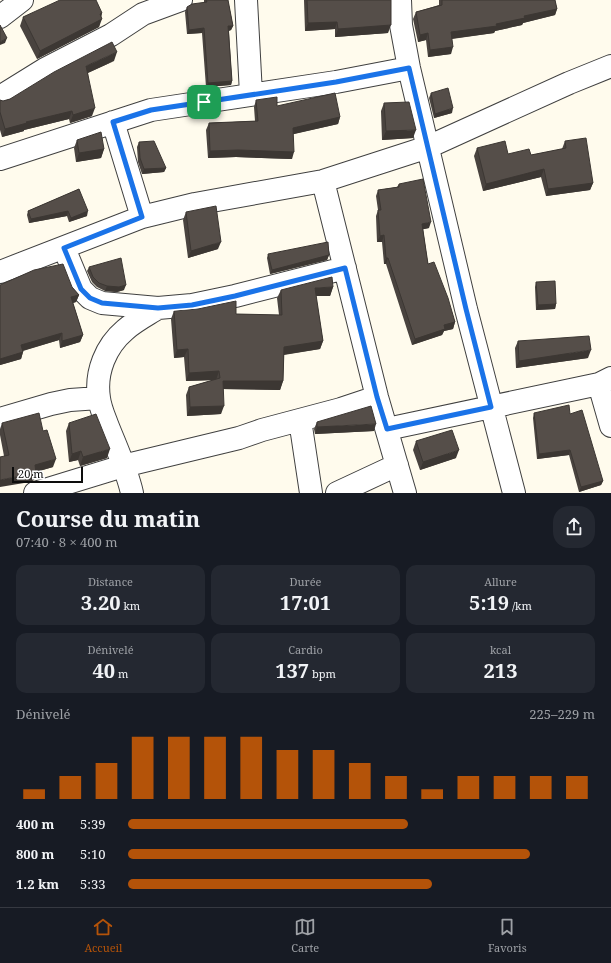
<!DOCTYPE html>
<html lang="fr">
<meta charset="utf-8">
<style>
:root{--surface:#171b24;--page:#242831;--text:#f1f3f6;--muted:#9ea1a6;--line:#363941;--accent:#b45309}
body{margin:0;font-family:"Noto Serif",serif;background:var(--page);color:var(--text);height:100vh;display:flex;flex-direction:column;font-size:15px;white-space:nowrap}
*{box-sizing:border-box;margin:0}
p{font-size:13px;color:var(--muted)}
.icon{flex:none;width:22px;height:22px;fill:none;stroke:currentColor;stroke-width:2;stroke-linecap:round;stroke-linejoin:round}
.map{position:relative;height:493px;overflow:hidden}
.details{display:flex;flex-direction:column;background:var(--surface);flex:1}
.details>*{flex:none}
.scale{position:absolute;left:12px;bottom:10px;width:71px;box-sizing:border-box;padding-left:4px;border:2px solid #0d0d0d;border-top:0;font-size:11px;line-height:14px;white-space:nowrap;color:#0d0d0d;-webkit-text-stroke:3px #fff;paint-order:stroke}
.pin{position:absolute;display:grid;place-items:center;width:34px;height:34px;color:#fff;margin:-17px;border-radius:8px;box-shadow:0 2px 6px #0006}
.round{display:grid;place-items:center;flex:none;width:42px;height:42px;border-radius:16px;background:var(--page)}
.summary{display:flex;align-items:center;justify-content:space-between;height:68px;padding:0 16px}
h1{font-size:22px;font-weight:700;line-height:30px}
.stats{display:grid;grid-template-columns:repeat(3,1fr);gap:6px;height:68px;padding:4px 16px}
.stats div{display:grid;align-content:center;border-radius:10px;background:var(--page);text-align:center}
.stats b{font-size:20px;font-weight:700}
.stats small{font-size:11px;font-weight:400}
.stats p{font-size:11px}
.chart{height:112px;padding:8px 16px}
.chart p{display:flex;justify-content:space-between}
.chart svg{width:100%;height:72px;margin-top:4px;stroke:var(--accent);stroke-width:6}
ul{padding:0 16px;list-style:none;font-size:13px}
li{display:grid;grid-template-columns:64px 48px 1fr;align-items:center;height:30px}
li i{height:10px;border-radius:5px;background:var(--accent)}
.tab-bar{display:flex;justify-content:space-around;align-items:center;height:56px;border-top:1px solid var(--line);background:var(--surface);font-size:11px;color:var(--muted)}
.tab-bar a{display:grid;justify-items:center;gap:2px}
.tab-bar .selected{color:var(--accent)}
.map>svg:first-child{display:block}
.lines{fill:none;stroke-linecap:round;stroke-linejoin:round}
.street-casing{stroke:#404040;stroke-width:24}
.street{stroke:#fff;stroke-width:22}
.wall{fill:#49433f}
.shaded-wall{fill:#3c3733}
.building{fill:#554e49;stroke:#3c3733}
.route-casing{stroke:#fff;stroke-width:8}
.route{stroke:#1a73e8;stroke-width:5}
</style>
<div class="map">
<svg width="611" height="493" viewBox="0 0 611 493">
<rect width="100%" height="100%" fill="#fffbed"/>
<g class="lines">
<defs>
<path id="street" d="M246 0 251 94
M400 0 401 25 409 68 466 309 514 493
M0 17 22 0
M0 97 45 69 111 35 143 14 181 0
M113 122 142 217
M0 159 151 110 336 82 409 68
M323 181 377 397 405 493
M64 248 81 289 90 298 102 303 158 308 192 305 235 296 345 268
M0 272 142 217 195 204 323 181 428 147 569 83 611 66
M599 384 611 426
M0 419 51 404 70 400 99 398
M300 420 311 493
M387 429 599 384 611 378
M35 493 123 466 239 438 262 430 341 409 377 397
M132 493C127 470 116 447 107 424 104 416 100 407 99 398 95 372 106 346 125 330 135 321 147 315 158 308
M337 493 397 465"/>
</defs>
<!-- street casing -->
<use href="#street" class="street-casing"/>
<!-- street -->
<use href="#street" class="street"/>
</g>
<!-- wall -->
<path class="wall" d="M204 0H228L233 26 231 30 229 31 232 81 231 85 206 87 202 33 187 34 185 12 187 7 204 3Z
M304 0H391L388 33 335 37V29L305 31Z
M439 0H555L557 9 555 15 523 23 522 25 495 31 494 33 452 39 451 54 428 57 426 40 418 42 413 19 416 12 439 5Z
M102 13 99 27 37 59 20 26 23 17Z
M114 61 88 73 92 116 70 123 69 119 24 130V131L2 137 0 130V100L3 101 10 99Z
M431 93 452 113 434 118 429 98Z
M256 100 277 106 340 117 338 124 293 134 292 159 236 157 208 158 206 130 209 123 255 121 254 107Z
M384 103 413 138 382 140 381 111Z
M77 140 104 149 101 158 76 162 74 148Z
M565 141 593 183 590 190 546 196 541 177 483 191 474 156 477 148 508 154 531 155 562 149Z
M139 142 166 168 164 172 142 174 138 162 137 147Z
M399 184 429 228 423 229 428 264 455 322 453 329 444 331 442 335 412 345 386 264H384L382 242H377L376 216 378 210 376 196 378 190 397 187Z
M79 189 87 216 69 222 67 216 29 223 27 215 28 211Z
M186 212 218 249 188 258 183 220Z
M268 254 329 255 327 260 270 274 267 258Z
M89 267 124 290 117 292 105 291 97 287 92 282 87 271Z
M536 282 556 304 555 309 536 310 535 287Z
M0 285 72 287 79 295 76 302 73 303 83 335 80 342 60 348 59 340 23 351V352L21 359 0 365Z
M333 287 330 296H316L323 341 320 349 284 355 283 381 280 390 223 389 221 414 187 416 186 395 189 387 213 380 186 381 184 357 174 358 171 319 174 311 236 314 279 315 277 298 281 290Z
M518 341 588 358 516 368 515 348Z
M534 413 570 414 603 481 601 485 579 492 569 455 537 459 533 418Z
M317 422 374 431 315 434 314 429Z
M2 423 43 431 53 467 36 472 34 480 30 482 4 456 0 435V429Z
M69 423 107 458 80 466 78 460 69 462 66 431Z
M416 441 456 458 420 470 413 450Z"/>
<!-- shaded-wall -->
<path class="shaded-wall" d="M557 9 555 15 523 23 522 25 495 31 494 33 449 39 451 32 496 24 524 16Z
M102 13 100 20 102 19 99 27 37 59 40 51Z
M337 22 335 29 305 31 308 23Z
M391 25 388 33 335 37 338 29Z
M228 26H233L231 30 227 31Z
M204 28 202 33 187 34 189 30Z
M428 33 426 40 418 42 420 35Z
M7 38 5 43 0 45V42Z
M453 47 451 54 428 57 430 50Z
M117 52 114 61 83 75 86 66Z
M232 81 231 85 206 87 208 83Z
M95 108 92 116 70 123 73 115Z
M453 108 452 113 434 118 435 114Z
M72 111 69 119 24 130V131L2 137 5 129 26 122Z
M340 117 338 124 290 135 293 128Z
M416 130 413 138 382 140 386 131Z
M104 149 101 158 76 162 79 153Z
M238 150 294 152 292 159 236 157 208 158 210 151Z
M166 168 164 172 142 174 144 169Z
M544 169 541 177 483 191 486 184Z
M593 183 590 190 546 196 548 189Z
M68 211 67 216 29 223 31 219Z
M88 211 87 216 69 222 71 218Z
M431 222 429 228 420 230 422 224Z
M384 235 382 242H377L380 236Z
M221 242 218 249 188 258 191 251Z
M329 255 327 260 270 274 272 270Z
M386 258H388L386 264H384Z
M126 285 124 290 117 292 105 291 107 286Z
M333 287 330 296H312L315 288Z
M79 295 76 302 69 304 71 297Z
M556 304 555 309 536 310 538 305Z
M455 322 453 329 444 331 442 335 412 345 415 339 444 325Z
M62 333 59 340 18 352 21 345Z
M83 335 80 342 60 348 62 341Z
M323 341 320 349 281 355 284 347Z
M188 349 184 357 174 358 177 350Z
M591 350 588 358 516 368 519 361Z
M23 352 21 359 0 365V359Z
M219 371 216 380 186 381 189 373Z
M223 381H283L280 390 220 389Z
M224 406 221 414 187 416 190 407Z
M376 424 374 431 315 434 317 427Z
M110 449 107 458 80 466 83 457Z
M459 450 456 458 420 470 423 462Z
M570 450 569 455 537 459 539 454Z
M81 451 78 460 69 462 72 454Z
M56 459 53 467 32 473 35 465Z
M36 473 34 480 30 482 0 487V480Z
M603 481 601 485 579 492 581 487Z"/>
<!-- building -->
<path class="building" d="M60 0H96L102 13 100 14 102 19 40 51 23 17Z
M206 0H228L233 26H228L232 81 208 83 204 28 189 30 187 7 192 4 207 2Z
M307 0H391V25L338 29 337 22 308 23Z
M442 0H555L557 9 524 16 525 18 496 24 497 26 451 32 453 47 430 50 428 33 420 35 416 12 442 5Z
M0 25 7 38 0 42Z
M112 42 117 52 86 66 95 108 73 115 72 111 26 122 27 123 5 129 0 112V100L3 101 10 99 54 72Z
M448 88 453 108 435 114 431 93Z
M335 93 340 117 293 128 294 152 238 150 210 151 209 123 258 121 256 100 277 97V106Z
M409 102 416 130 386 131 384 103Z
M101 132 104 149 79 153 77 140Z
M586 138 593 183 548 189 544 169 486 184 477 148 505 141 508 154 529 149 531 155 566 148 565 141Z
M154 141 166 168 144 169 140 158 139 142Z
M423 179 431 222 422 224 428 264 434 262 448 298 455 322 444 325 445 329 415 339 388 258H386L384 235 380 236 378 210H381L378 190 399 187V184Z
M79 189 88 211 71 218 68 211 31 219 28 211Z
M216 206 221 242 191 251 186 212Z
M328 242 329 255 272 270 268 254Z
M121 258 126 285 119 287 107 286 99 283 93 277 89 267Z
M63 264 72 287 79 295 71 297 83 335 62 341V333L21 345 23 352 0 359V285L34 270Z
M332 277 333 287 315 288 323 341 284 347 283 381H223L224 406 190 407 189 387 220 378 219 371 189 373 188 349 177 350 174 311 198 309 236 301V314L282 315 281 290Z
M555 281 556 304 538 305 536 282Z
M589 336 591 350 519 361 518 341Z
M569 405 570 414 582 410 603 481 581 487 570 450 539 454 534 413Z
M371 406 376 424 317 427V422Z
M39 413 43 431 47 430 56 459 35 465 36 473 32 474 0 480V457L9 455 2 423Z
M96 414 110 449 83 457 81 451 72 454 69 423Z
M452 430 459 450 423 462 416 441Z"/>
<g class="lines">
<defs>
<path id="route" d="M409 68 466 309 491 407 387 429 377 397 345 268 235 296 192 305 158 308 102 303 90 298 81 289 64 248 142 217 113 122 151 110 336 82Z"/>
</defs>
<!-- route casing -->
<use href="#route" class="route-casing"/>
<!-- route -->
<use href="#route" class="route"/>
</g>
</svg>
<div class="scale">20 m</div>
<div class="pin" style="left:204px;top:102px;background:#1e9e55"><svg class="icon" aria-label="arrive" viewBox="0 0 24 24"><path d="M6 21V4h12l-3 4 3 4H6"/></svg></div>
</div>
<section class="details">
<div class="summary"><div><h1>Course du matin</h1><p>07:40 · 8 × 400 m</p></div><a class="round"><svg class="icon" aria-label="share" viewBox="0 0 24 24"><path d="M12 15V3M7 8l5-5 5 5M5 13v7h14v-7"/></svg></a></div>
<div class="stats">
<div><p>Distance</p><b>3.20<small> km</small></b></div>
<div><p>Durée</p><b>17:01</b></div>
<div><p>Allure</p><b>5:19<small> /km</small></b></div>
</div>
<div class="stats">
<div><p>Dénivelé</p><b>40<small> m</small></b></div>
<div><p>Cardio</p><b>137<small> bpm</small></b></div>
<div><p>kcal</p><b>213</b></div>
</div>
<div class="chart"><p><span>Dénivelé</span>225–229 m</p>
<svg viewBox="0 0 160 44" preserveAspectRatio="none"><path d="M5 44V38M15 44V30M25 44V22M35 44V6M45 44V6M55 44V6M65 44V6M75 44V14M85 44V14M95 44V22M105 44V30M115 44V38M125 44V30M135 44V30M145 44V30M155 44V30"/></svg>
</div>
<ul>
<li><b>400 m</b>5:39<i style="width:60%"></i></li>
<li><b>800 m</b>5:10<i style="width:86%"></i></li>
<li><b>1.2 km</b>5:33<i style="width:65%"></i></li>
</ul>
</section>
<nav class="tab-bar">
<a class="selected"><svg class="icon" aria-label="home" viewBox="0 0 24 24"><path d="M3 11l9-7 9 7M6 9v11h12V9"/></svg>Accueil</a>
<a><svg class="icon" aria-label="map" viewBox="0 0 24 24"><path d="M3 6l6-2 6 2 6-2v14l-6 2-6-2-6 2zM9 4v14M15 6v14"/></svg>Carte</a>
<a><svg class="icon" aria-label="saved" viewBox="0 0 24 24"><path d="M7 4h10v16l-5-4-5 4z"/></svg>Favoris</a>
</nav>
